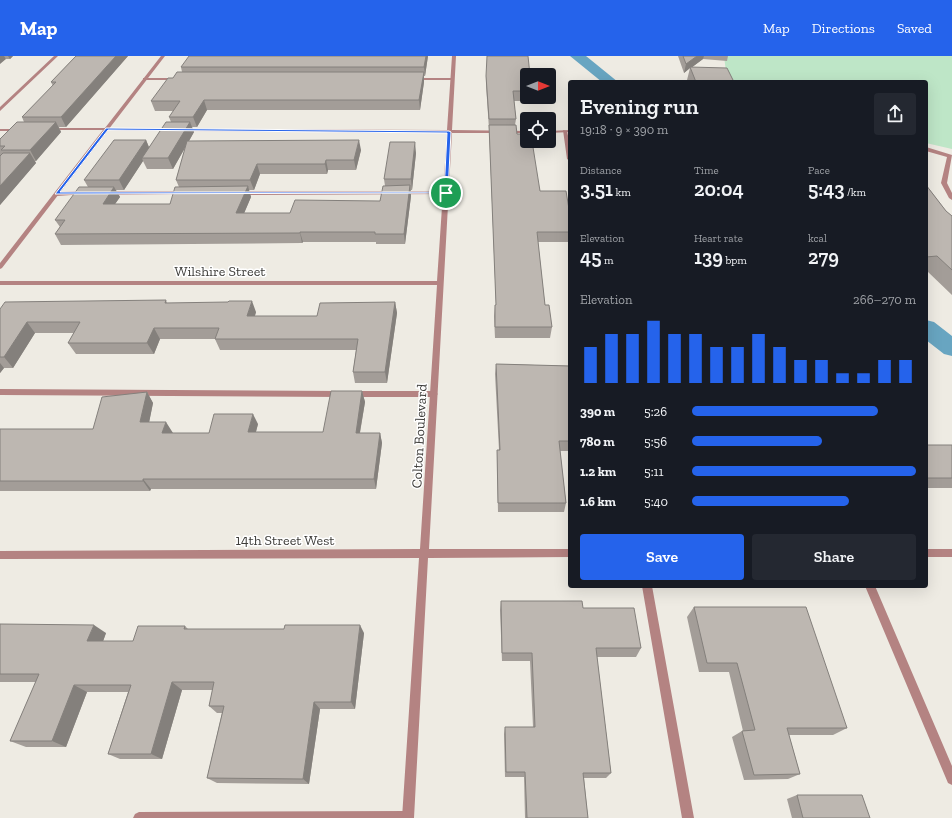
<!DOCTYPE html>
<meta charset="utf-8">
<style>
:root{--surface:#171b24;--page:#242831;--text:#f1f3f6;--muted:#9ea1a6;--accent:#2563eb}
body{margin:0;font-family:"Zilla Slab",serif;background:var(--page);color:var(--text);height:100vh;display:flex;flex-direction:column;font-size:15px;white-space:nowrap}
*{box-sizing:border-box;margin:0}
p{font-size:13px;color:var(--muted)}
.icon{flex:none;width:22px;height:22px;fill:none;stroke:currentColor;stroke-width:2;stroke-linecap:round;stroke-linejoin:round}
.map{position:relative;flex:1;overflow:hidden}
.sheet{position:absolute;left:568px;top:24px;width:360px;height:508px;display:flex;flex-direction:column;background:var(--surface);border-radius:4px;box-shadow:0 4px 16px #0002}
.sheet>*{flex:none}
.needle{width:26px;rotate:90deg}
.buttons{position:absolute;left:520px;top:12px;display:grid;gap:8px}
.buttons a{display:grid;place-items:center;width:36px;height:36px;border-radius:4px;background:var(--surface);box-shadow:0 4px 16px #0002;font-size:20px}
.pin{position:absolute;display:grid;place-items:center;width:34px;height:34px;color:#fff;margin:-17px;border:2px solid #fff;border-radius:50%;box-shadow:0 1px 4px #0007}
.round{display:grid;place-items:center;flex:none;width:42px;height:42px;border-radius:4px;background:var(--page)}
.headline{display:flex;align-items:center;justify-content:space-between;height:68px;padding:0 12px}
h1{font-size:22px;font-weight:600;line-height:30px}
.stats{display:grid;grid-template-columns:repeat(3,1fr);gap:6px;height:68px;padding:4px 12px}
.stats div{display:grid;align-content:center}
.stats b{font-size:20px;font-weight:600}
.stats small{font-size:11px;font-weight:400}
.stats p{font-size:11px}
.chart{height:112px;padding:8px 12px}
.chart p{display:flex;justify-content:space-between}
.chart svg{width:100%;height:72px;margin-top:4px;stroke:var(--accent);stroke-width:6}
.primary-button{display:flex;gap:8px;margin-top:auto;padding:8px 12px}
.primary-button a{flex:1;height:46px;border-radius:4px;background:var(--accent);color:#fff;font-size:16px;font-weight:600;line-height:46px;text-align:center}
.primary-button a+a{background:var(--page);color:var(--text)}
ul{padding:0 12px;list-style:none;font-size:13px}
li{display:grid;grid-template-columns:64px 48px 1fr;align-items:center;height:30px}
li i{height:10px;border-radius:5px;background:var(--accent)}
header{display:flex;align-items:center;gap:24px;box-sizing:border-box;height:56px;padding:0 20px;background:var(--accent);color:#fff}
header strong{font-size:19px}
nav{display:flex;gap:22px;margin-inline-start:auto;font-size:14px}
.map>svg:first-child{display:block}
.green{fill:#bee6c7}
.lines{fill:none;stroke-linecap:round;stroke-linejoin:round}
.canal{fill:#68a5c1;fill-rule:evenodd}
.service{fill:#b48382;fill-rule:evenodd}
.minor{fill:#b48382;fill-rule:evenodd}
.tertiary{fill:#b48382;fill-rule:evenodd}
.wall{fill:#a39d98;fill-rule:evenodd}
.shaded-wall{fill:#84807c}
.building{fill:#bdb7b1;stroke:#84807c}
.route{fill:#2563eb;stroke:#fff;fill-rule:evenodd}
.labels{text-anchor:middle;stroke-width:3;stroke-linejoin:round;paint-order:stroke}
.street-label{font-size:14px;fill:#3d3c39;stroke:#fff}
</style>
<header>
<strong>Map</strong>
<nav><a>Map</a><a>Directions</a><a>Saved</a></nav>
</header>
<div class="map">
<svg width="952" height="762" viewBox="0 0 952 762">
<rect width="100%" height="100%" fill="#eeebe3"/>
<!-- green -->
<path class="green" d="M724 0H952V93L926 87V26H739L727 24Z"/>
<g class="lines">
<!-- canal -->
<path class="canal" d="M570 0H586L618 26H602Z
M926 264 934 266 952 280V300L944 298 926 284Z"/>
<!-- service -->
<path class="service" d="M54 0H58L0 55V51Z
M143 22H178L180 23 178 24H143Z
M413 22H452L454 23 452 24H411V22Z
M563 74 567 75 570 89V105L567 103Z
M84 135 86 136V138L57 140 54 138 57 136Z
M182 135 185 137 184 138 108 139 105 137 108 135Z
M446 135 448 136V138L240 139 237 137 240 135Z
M0 333 341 335 345 338 341 341 0 339Z
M353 335H434L438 338 434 341H353L349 338Z
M642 530H652L694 762H682Z
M408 755 412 757 414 762H133L135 758 139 756Z"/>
<!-- minor -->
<path class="minor" d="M452 0H456L452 74 527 75V77H452L429 493H570V501L428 502 414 762H402L419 502 0 503V495L420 493 437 229H0V225H437L447 77 182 75 180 74 182 73 447 74Z
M105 72 171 73 173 74 171 75 107 74 105 73Z
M570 74V76L549 77V75Z
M926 91 952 99 947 127 952 137V144L949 142 941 127 947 101 926 95Z
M926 493H952V501H926Z
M865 530H875L952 710V729L948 727Z"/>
<!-- tertiary -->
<path class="tertiary" d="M161 0H165L2 212 0 213V207L103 74H49L47 73V72H105Z
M0 73H19L21 74 19 75H0Z"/>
</g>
<!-- wall -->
<path class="wall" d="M0 0H13L10 3H6Z
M76 0H128L66 71H59L61 76 36 105H35L36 107 0 149V83L24 66 22 61 53 30 51 26Z
M428 0 425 20H424V26L420 54H207L197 71H192L194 76 189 85 361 94 356 114H328L327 118H260L254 134H249L251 141 244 157H290L380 145 385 130 384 123 416 97 412 134H411V140L405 188H376V186H303L302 187 61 189 55 178 60 171 55 164 88 131 84 124 146 84 149 91 171 66 169 61 174 55H155L151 45 173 22 182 16 181 11ZM186 90 176 124 179 131 170 148H115L120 141 116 134H124L143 105 147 113H173Z
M673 0H728L727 5 703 3 692 11 734 26H688L687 24 690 12 684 17 678 0Z
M527 19V41H531L530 45H514L516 63 515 69 517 78 540 135 570 159V186H538L545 249 552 271 550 282H495L494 260 495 249H496L489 73 486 29V20Z
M926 129 946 155 952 160V239L927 215H926Z
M166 244 167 247 256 256 255 260H317L395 246 397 257 387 327H355L353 316 356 294H220L215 283H160L154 298H76L68 287 74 277H35L13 312H4L0 317V253Z
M496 308 570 310V395H560L566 447 564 456H498L497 404V394H499L495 318Z
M362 335 365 346 360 377H380L382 387 376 433H151L150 435H0V373H93L147 336 153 347 149 366 172 377H209L258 368 256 376H323Z
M926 389H952V432H926Z
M501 545 583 552 641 592 636 601H597L611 717 606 722H584L588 762H525L524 721H505L504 678 505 671H533L530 605H502L500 554Z
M694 551 847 672 833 679H789L800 718 788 723 744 724 732 681 742 675H743L729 616H699L687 561Z
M0 568 106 577 103 585H133L185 570 188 573 364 577 355 653H320L309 728 217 727 207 722 222 657H217L209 650 213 634H182L162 703H120L108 698 128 636H87L66 691H26L10 685 36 626H0Z
M797 739 870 762H792L787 743Z"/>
<!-- shaded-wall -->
<path class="shaded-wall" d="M0 0H4L6 3 0 8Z
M8 0H13L10 3Z
M116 0H128L66 71 61 61Z
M426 0H428L425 20 424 11Z
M697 0H704L703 3 691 12 690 11V12L684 17 686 8Z
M424 16V26L420 54 419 44Z
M204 44 207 54 197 71 193 61Z
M56 66 61 76 36 105 30 94Z
M190 66 194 76 173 113 168 102Z
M146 84 150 94 142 102 143 105 124 134 119 124Z
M359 84 361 94 356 114 354 104Z
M415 86 416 97 412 134 411 123Z
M30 97 36 107 0 149V130Z
M326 104 328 114 327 118 325 108Z
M257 108 260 118 254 134 250 124Z
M410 129 411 140 405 188 404 178Z
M248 130 251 141 240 167 236 157Z
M114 131 120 141 108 158 103 148Z
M300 176 303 186 302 187 300 177Z
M252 245 256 256 251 271 247 260Z
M395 246 397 257 387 327 385 316Z
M27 266 35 277 13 312 4 301Z
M154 272 160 283 154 298 147 287Z
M0 307 4 312 0 317Z
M362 335 365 346 358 387 356 377Z
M147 336 153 347 147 377 140 366Z
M253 358 258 368 253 386 248 376Z
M166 366 173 377H162Z
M380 377 382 387 376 433 374 423Z
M143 423 151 433 150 435 143 425Z
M94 569 106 577 100 594 87 585Z
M360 569 364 577 355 653 351 646Z
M172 626 182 634 162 703 151 698Z
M74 629 87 636 66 691 52 685Z
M314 646 320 653 309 728 303 723Z"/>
<!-- building -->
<path class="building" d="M76 0H116L61 61H22L56 26H51Z
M189 0H426L424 11H181Z
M487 0H528L530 19H527V35H513L516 63H489L486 20Z
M683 0H697L686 8Z
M690 11 727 12 734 26H696Z
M177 16H424L419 44H204L193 61H169L180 45H151L168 22H173Z
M17 66H56L30 94H1L5 90H0V83Z
M166 66H190L168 102H142Z
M489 69H516L517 78H527V85H532L540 135H566L570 159V176H537L545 249H549L552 271H495V249H496Z
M114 84H146L119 124H84Z
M359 84 354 104H326L325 108H257L250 124H176L187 85Z
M390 86H415L411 123H384Z
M3 97H30L0 130V100Z
M410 129 404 178H375V176H300V177L55 178 65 164H55L79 131H114L103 148H170L175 131 248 130 236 157H290L295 144 380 145 383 130Z
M926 129 946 155 952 160V214L937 200 926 201Z
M166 244 165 247 228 246 229 245H252L247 260H317L320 247 395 246 385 316H353L358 283H215L219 272H154L147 287H68L80 266H27L4 301H0V253L5 246Z
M496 308 570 310V385H559L566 447H498L497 394H500Z
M331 335H362L356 377H380L374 423H143V425H0V373H93L102 341 147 336 140 366H166L162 377H209L214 358H253L248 376H323Z
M926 389H952V422H926Z
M501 545H582L583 552H634L641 592H596L611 717H583L588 762H527L525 716H506L505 671H535L532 597H502Z
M694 551H806L847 672H787L800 718 754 719 742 675 755 674 737 607H707Z
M0 568 94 569 87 585H133L138 570H185L184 573H284L285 569H360L351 646H314L303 723 207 722 224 650H209L214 626H172L151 698H108L131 629H74L52 685H10L39 618H0Z
M797 739H862L870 762H803Z"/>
<!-- route -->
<path class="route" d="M106 72 449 75 451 76 448 137 55 138ZM108 74 447 77 444 136H60Z"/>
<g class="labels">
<!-- street labels -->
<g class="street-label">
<text x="220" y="220">Wilshire Street</text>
<text transform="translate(419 380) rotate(-87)" y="5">Colton Boulevard</text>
<text x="285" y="489">14th Street West</text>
</g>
</g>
</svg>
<div class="buttons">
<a><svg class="needle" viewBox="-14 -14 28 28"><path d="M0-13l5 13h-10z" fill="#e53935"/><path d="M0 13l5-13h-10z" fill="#9ea1a6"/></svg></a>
<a><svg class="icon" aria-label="locate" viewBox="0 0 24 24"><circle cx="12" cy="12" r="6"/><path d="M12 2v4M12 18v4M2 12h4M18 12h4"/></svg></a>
</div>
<div class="pin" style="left:446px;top:137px;background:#1e9e55"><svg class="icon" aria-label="arrive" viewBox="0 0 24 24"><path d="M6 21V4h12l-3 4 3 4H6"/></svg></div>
<section class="sheet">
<div class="headline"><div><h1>Evening run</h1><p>19:18 · 9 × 390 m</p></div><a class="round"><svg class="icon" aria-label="share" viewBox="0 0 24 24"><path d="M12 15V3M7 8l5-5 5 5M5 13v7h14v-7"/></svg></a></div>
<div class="stats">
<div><p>Distance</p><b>3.51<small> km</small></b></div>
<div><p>Time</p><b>20:04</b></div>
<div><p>Pace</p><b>5:43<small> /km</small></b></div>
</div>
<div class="stats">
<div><p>Elevation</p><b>45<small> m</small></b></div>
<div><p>Heart rate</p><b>139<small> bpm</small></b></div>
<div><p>kcal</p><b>279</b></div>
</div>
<div class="chart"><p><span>Elevation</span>266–270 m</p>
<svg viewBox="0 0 160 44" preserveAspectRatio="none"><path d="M5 44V22M15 44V14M25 44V14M35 44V6M45 44V14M55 44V14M65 44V22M75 44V22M85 44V14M95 44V22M105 44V30M115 44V30M125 44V38M135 44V38M145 44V30M155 44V30"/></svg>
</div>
<ul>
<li><b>390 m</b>5:26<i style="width:83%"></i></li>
<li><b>780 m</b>5:56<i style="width:58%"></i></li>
<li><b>1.2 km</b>5:11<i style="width:100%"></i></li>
<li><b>1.6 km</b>5:40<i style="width:70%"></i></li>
</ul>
<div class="primary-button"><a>Save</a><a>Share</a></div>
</section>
</div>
